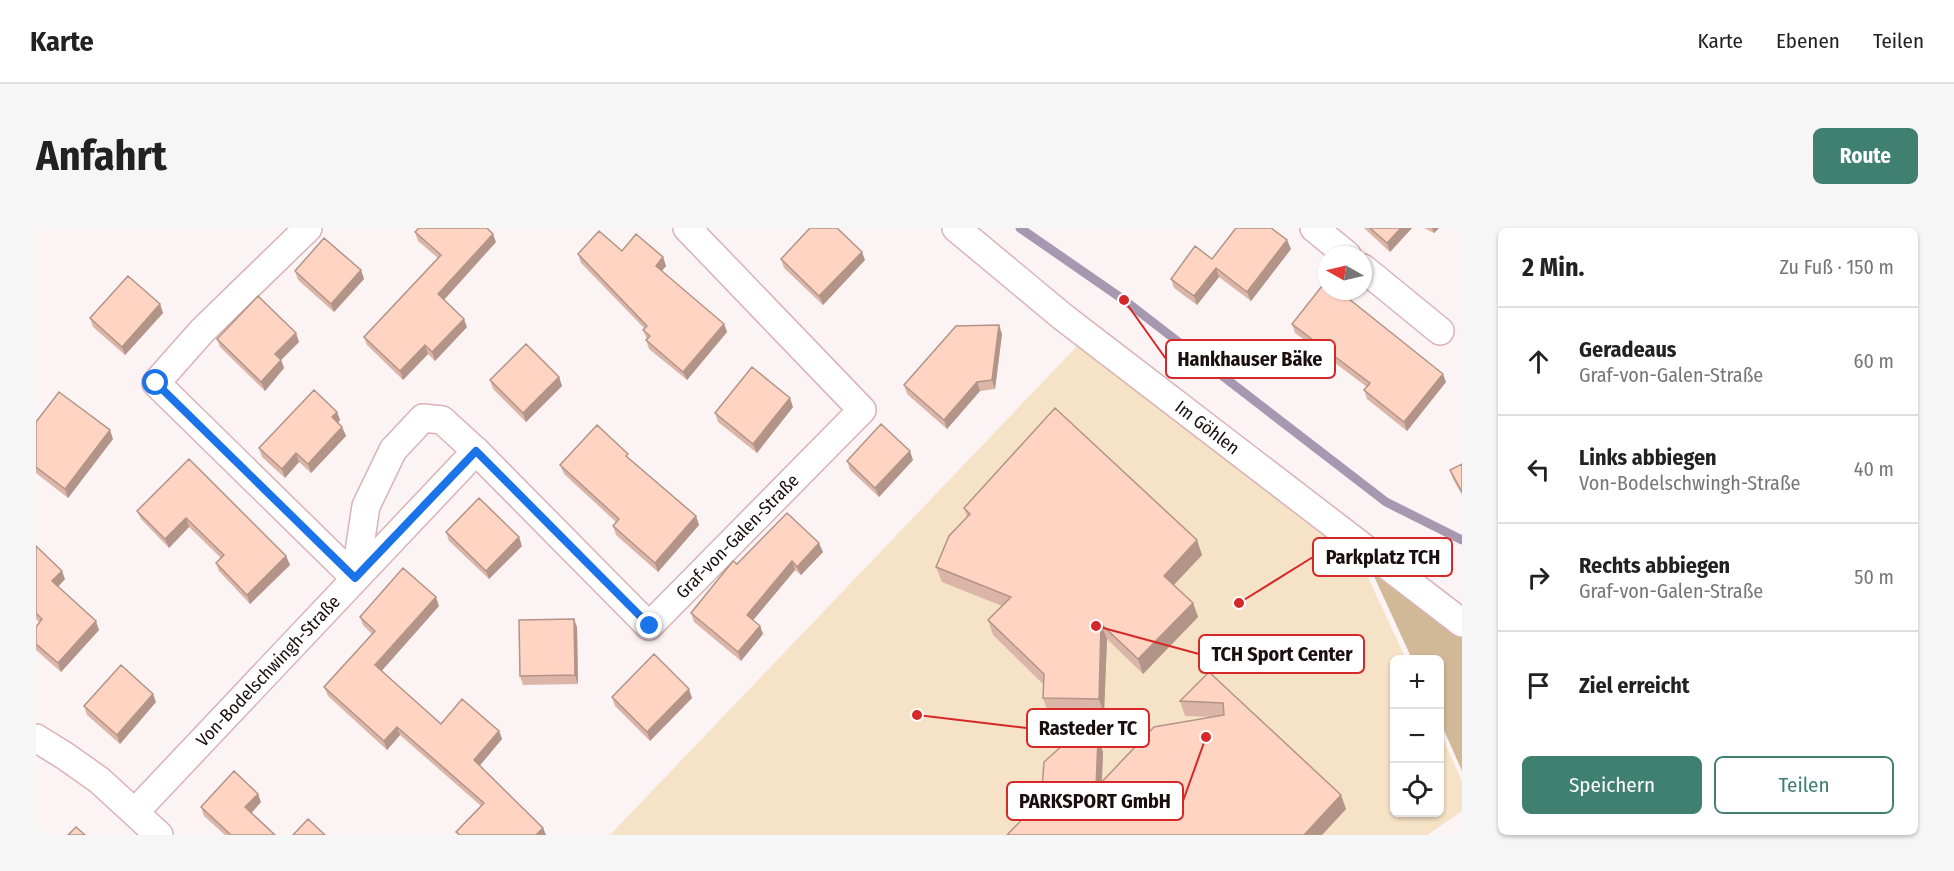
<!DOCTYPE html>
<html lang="de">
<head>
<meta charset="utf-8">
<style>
	:root { --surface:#fff; --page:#f6f6f6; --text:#222; --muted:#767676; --line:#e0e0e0; --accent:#3f8070 }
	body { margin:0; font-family:"Fira Sans Condensed",sans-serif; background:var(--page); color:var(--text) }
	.controls { position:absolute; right:18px; bottom:18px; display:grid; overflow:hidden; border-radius:9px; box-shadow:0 2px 4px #0004 }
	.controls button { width:54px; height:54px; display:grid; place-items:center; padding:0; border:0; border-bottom:2px solid var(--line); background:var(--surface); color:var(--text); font:30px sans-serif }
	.compass { position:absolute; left:1282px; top:18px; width:54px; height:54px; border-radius:50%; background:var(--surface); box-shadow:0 2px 4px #0004; rotate:278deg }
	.stop { position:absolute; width:18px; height:18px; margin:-14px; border:4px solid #1a73e8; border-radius:50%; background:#fff }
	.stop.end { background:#1a73e8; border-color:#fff; box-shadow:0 2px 6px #0008 }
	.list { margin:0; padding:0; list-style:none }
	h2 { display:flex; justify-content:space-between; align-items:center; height:78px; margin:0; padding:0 24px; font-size:26px }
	h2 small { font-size:20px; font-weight:400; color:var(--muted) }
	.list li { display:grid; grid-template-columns:39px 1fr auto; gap:18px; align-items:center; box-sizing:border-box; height:108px; padding:0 24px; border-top:2px solid var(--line) }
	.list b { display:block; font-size:22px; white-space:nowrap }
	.list p { margin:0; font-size:20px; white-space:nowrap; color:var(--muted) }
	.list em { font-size:20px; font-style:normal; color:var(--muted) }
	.actions { display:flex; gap:12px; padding:18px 24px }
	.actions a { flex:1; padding:14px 0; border:2px solid var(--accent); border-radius:9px; text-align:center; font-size:21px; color:var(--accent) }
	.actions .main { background:var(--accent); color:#fff }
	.icon { flex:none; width:33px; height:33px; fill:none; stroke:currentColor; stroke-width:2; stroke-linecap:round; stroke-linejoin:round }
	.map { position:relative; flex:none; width:1426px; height:607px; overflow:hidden; border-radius:9px }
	header { display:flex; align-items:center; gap:36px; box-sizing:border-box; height:84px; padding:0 30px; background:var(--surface); border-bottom:2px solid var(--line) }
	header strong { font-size:28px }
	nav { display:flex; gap:33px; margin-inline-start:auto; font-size:21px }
	.intro { display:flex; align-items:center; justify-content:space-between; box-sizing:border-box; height:144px; padding:0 36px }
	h1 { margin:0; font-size:42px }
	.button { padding:15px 27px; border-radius:9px; background:var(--accent); color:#fff; font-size:21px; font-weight:700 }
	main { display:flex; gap:36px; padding:0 36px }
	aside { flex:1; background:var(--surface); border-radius:9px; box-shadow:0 2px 4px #0004 }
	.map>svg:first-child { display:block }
	.green { fill:#f6e2c6 }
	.forest { fill:#d1b997 }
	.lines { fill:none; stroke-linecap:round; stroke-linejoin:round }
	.stream { stroke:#a798b2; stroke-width:9 }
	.minor-casing { stroke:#dab2b7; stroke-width:30 }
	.minor { stroke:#fff; stroke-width:27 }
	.wall { fill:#dbb6a8 }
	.shaded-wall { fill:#b29488 }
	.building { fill:#ffd4c3; stroke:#b29488; stroke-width:1.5 }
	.route { stroke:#1a73e8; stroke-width:8 }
	.labels { text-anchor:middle; stroke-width:6; stroke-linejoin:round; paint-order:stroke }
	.street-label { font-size:18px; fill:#1b0e10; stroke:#fff }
	.leader { fill:none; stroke:#d62828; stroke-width:2 }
	.callout-dot { fill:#d62828; stroke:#fff; stroke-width:2 }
	.callout { fill:#fff; stroke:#d62828; stroke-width:2 }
	.callout-label { font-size:20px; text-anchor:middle; font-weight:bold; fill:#1b0e10 }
</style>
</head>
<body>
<header>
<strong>Karte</strong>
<nav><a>Karte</a><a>Ebenen</a><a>Teilen</a></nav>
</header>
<div class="intro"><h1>Anfahrt</h1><a class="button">Route</a></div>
<main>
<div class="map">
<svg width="1426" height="607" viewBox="0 0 1426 607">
	<rect width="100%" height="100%" fill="#fcf3f4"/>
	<path class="green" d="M1045,114L1322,328L1370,431H1358V584H1404V504L1426,553V583L1391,607H574Z"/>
	<path class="forest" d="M1331,333L1426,404V543L1404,493V431H1376Z"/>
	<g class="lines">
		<path class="stream" d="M984,0L1088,72L1350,274L1426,312"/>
		<g class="minor-casing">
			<g id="minor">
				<path d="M272,0L166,103L120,155L319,350"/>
				<path id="s1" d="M920,0L1027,89L1426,395"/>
				<path d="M1278,0L1311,27"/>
				<path d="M1327,40L1404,103"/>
				<path id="s2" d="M319,350L330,278L357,222L387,190L406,192L440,223L613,398L826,182L651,0"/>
				<path d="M0,510L29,528L63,552L123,607"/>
				<path id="s3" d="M99,584L440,223"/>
			</g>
		</g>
		<use href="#minor" class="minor"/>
	</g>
	<path class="wall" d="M1328,0H1376L1354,24Z
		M1388,0H1403L1398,5Z
		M379,4L460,14L408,72L431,99L399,133L392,126L367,152L331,117L328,109L402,30L382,13Z
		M1251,12L1255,21L1215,73L1183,49L1161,77L1138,60L1135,51L1176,31Z
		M586,23L627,29L630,38L626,43L688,96L691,104L651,152L613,121L610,112L611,111L607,102L608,100L545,35L542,26Z
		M745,31L829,32L787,77L748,40Z
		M325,42L328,51L298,84L262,52L259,43Z
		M124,76L127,85L89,127L57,99L54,90Z
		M1256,96L1410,154L1371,203L1331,171L1328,162L1331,159L1259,105Z
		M260,105L263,114L245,132L248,140L229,163L184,119L181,111Z
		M966,106L959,161L944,163L911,201L871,166L868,157Z
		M523,149L526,158L490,194L457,161L454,152Z
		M757,179L721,225L682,194L679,185Z
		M301,184L304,192L302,195L306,199L310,208L275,245L263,234L249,250L226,229L223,220Z
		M0,194L77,211L32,270L0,245Z
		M153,231L250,328L254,337L214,376L183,343L180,335L185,330L153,299L133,320L105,291L101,283Z
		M594,231L660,288L663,297L622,344L580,307L577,298L580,294L528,246L524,237Z
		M877,232L843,269L814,242L811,233Z
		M1426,236V267L1417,251L1414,242Z
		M928,280L1161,312L1166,327L1138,357L1157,375L1162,389L1107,446L1071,411L1068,486L1012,484L1007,470V456L957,407L952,392L966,378L906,354L900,339L931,289Z
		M410,304L486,318L453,351L413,313Z
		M0,318L29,351L22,359L63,402L25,444L0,422V399L4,395L0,391Z
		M787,324L765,347L759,342L717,392L724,398L727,406L705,433L658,394L655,385L701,336Z
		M403,378L345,443L405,496L463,503L466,511L443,538L507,600L510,607H422L420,604L445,578L364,507L351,522L292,468L288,459L336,406L327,397L324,389Z
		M541,399L542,456L487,457L484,448Z
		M1173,444L1310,581L1286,607H971L1005,572L1062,510L1067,524L1066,553L1177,489L1149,488L1144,473Z
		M576,469L656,470L614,513L579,478Z
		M120,474L84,516L51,487L48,478Z
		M225,574L215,584L239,607H189L168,588L165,579Z"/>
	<path class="shaded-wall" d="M1365,0H1376L1354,24L1351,15Z
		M1396,0H1403L1398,5Z
		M457,6L460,14L405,75L402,66Z
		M1251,12L1255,21L1215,73L1211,64Z
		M826,24L829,32L787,77L783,68Z
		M627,29L630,38L623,46L620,38Z
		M1180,40L1183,49L1161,77L1158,68Z
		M325,42L328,51L298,84L295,76Z
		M124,76L127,85L89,127L86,119Z
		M428,91L431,99L399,133L396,124Z
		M688,96L691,104L651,152L647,144Z
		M963,97L966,106L959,161L956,152Z
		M260,105L263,114L245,132L248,140L229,163L225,154L239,126Z
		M389,117L392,126L367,152L364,143Z
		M1407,146L1410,154L1371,203L1368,194Z
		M523,149L526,158L490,194L487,185Z
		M941,154L944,163L911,201L908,192Z
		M754,170L757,179L721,225L717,216Z
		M301,184L304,192L299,198L296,189Z
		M306,199L310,208L275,245L272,236Z
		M74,202L77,211L32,270L29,261Z
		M874,223L877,232L843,269L839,260Z
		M260,225L263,234L249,250L246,241Z
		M660,288L663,297L622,344L619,335Z
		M150,290L153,299L133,320L129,311Z
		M483,309L486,318L453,351L450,343Z
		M1161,312L1166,327L1133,362L1128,348Z
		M783,315L787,324L765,347L761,339Z
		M250,328L254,337L214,376L211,367Z
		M756,333L759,342L714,396L711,387Z
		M26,343L29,351L19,362L16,353Z
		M400,369L403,378L343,446L339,437Z
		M1157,375L1162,389L1107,446L1102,431Z
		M538,391L541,399L542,456L539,447Z
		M60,393L63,402L25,444L22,435Z
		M1065,396L1071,411L1068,486L1063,471Z
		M724,398L727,406L705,433L702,424Z
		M653,461L656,470L614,513L611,504Z
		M117,466L120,474L84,516L81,507Z
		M361,499L364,507L351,522L348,513Z
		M463,503L466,511L441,541L438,532Z
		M1062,510L1067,524L1065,574L1060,560Z
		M222,566L225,574L213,588L209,579Z
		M1305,567L1310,581L1286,607H1268Z
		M507,600L510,607H500Z"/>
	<path class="building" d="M383,0H451L457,6L402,66L428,91L396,124L389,117L364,143L328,109L405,27L379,4Z
		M774,0H801L826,24L783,68L745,31Z
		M1200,0H1235L1251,12L1211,64L1180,40L1158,68L1135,51L1159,18L1176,31Z
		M1334,0H1365L1351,15Z
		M563,3L586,23L600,6L627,29L620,38L688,96L647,144L610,112L614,108L607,102L611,98L542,26Z
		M288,10L325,42L295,76L259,43Z
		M92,48L124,76L86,119L54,90Z
		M1290,53H1291V63H1303L1407,146L1368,194L1328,162L1334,155L1256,96Z
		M222,68L260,105L239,126L245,132L225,154L181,111Z
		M963,97L956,152L941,154L908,192L868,157L920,98Z
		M490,116L523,149L487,185L454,152Z
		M716,139L754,170L717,216L679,185Z
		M278,162L301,184L296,189L306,199L272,236L260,225L246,241L223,220Z
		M23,164L74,202L29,261L0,239V194Z
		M1019,180L1161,312L1128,348L1157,375L1102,431L1065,396L1063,471L1007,470L1008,446L952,392L975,369L900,339L913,308L934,286L928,280Z
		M845,196L874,223L839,260L811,233Z
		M561,197L592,226L590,228L660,288L619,335L577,298L583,291L524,237Z
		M153,231L250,328L211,367L180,335L188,327L150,290L129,311L101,283Z
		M1426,236V264L1414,242Z
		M443,270L483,309L450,343L410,304Z
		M751,285L783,315L761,339L756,333L711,387L724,398L702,424L655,385L697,333L701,336Z
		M0,318L26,343L16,353L60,393L22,435L0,416V399L6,391L0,385Z
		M367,340L400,369L339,437L405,496L426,471L463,503L438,532L507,600L500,607H424L420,604L448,575L361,499L348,513L288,459L339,403L324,389Z
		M538,391L539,447L484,448L483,392Z
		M618,426L653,461L611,504L576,469Z
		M85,437L117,466L81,507L48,478Z
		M1173,444L1305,567L1268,607H971L1005,572L1008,534L1028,516L1062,510L1060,560L1118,499L1188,487L1187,475L1144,473Z
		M198,543L222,566L209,579L239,607H195L165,579Z
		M272,591L289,607H257Z
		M40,599L49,607H32Z"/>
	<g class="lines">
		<path class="route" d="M120,155L319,350L440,223L614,398"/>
	</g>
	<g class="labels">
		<g class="street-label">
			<text dy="6" stroke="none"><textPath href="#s1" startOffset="321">Im Göhlen</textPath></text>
			<text dy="6" stroke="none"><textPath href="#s2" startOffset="616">Graf-von-Galen-Straße</textPath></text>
			<text dy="6" stroke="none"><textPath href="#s3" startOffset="194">Von-Bodelschwingh-Straße</textPath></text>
		</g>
	</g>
	<path class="leader" d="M1088 72L1130 131M1203 375L1277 329M1060 398L1163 426M881 487L991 500M1170 509L1147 573"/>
	<g class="callout-dot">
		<circle cx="1088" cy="72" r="6"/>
		<circle cx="1203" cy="375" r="6"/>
		<circle cx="1060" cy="398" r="6"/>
		<circle cx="881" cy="487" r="6"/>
		<circle cx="1170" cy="509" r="6"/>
	</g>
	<g class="callout">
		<rect x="1130" y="112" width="169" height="38" rx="6"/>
		<rect x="1277" y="310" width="139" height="38" rx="6"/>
		<rect x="1163" y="407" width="165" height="38" rx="6"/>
		<rect x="991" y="481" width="122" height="38" rx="6"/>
		<rect x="971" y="554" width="176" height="38" rx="6"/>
	</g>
	<g class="callout-label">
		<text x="1214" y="138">Hankhauser Bäke</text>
		<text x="1347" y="336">Parkplatz TCH</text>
		<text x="1246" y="433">TCH Sport Center</text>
		<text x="1052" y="507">Rasteder TC</text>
		<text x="1059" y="580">PARKSPORT GmbH</text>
	</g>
</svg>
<div class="controls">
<button>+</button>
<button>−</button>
<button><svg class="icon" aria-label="locate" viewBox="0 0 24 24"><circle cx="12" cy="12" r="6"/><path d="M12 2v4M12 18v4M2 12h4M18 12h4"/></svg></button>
</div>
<svg class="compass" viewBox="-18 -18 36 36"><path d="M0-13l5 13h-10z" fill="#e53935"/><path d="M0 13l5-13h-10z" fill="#767676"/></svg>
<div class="stop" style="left:120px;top:155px"></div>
<div class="stop end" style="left:614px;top:398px"></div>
</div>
<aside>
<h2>2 Min.<small>Zu Fuß · 150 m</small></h2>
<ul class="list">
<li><svg class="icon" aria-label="ahead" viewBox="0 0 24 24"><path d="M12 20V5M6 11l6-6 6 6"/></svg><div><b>Geradeaus</b><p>Graf-von-Galen-Straße</p></div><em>60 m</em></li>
<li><svg class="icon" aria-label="left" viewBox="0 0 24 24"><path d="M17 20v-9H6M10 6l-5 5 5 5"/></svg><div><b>Links abbiegen</b><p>Von-Bodelschwingh-Straße</p></div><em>40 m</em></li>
<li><svg class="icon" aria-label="right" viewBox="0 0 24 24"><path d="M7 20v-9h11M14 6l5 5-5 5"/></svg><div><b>Rechts abbiegen</b><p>Graf-von-Galen-Straße</p></div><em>50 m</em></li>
<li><svg class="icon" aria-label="arrive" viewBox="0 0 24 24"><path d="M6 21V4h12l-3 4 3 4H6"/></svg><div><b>Ziel erreicht</b></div></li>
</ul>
<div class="actions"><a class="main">Speichern</a><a>Teilen</a></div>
</aside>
</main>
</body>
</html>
